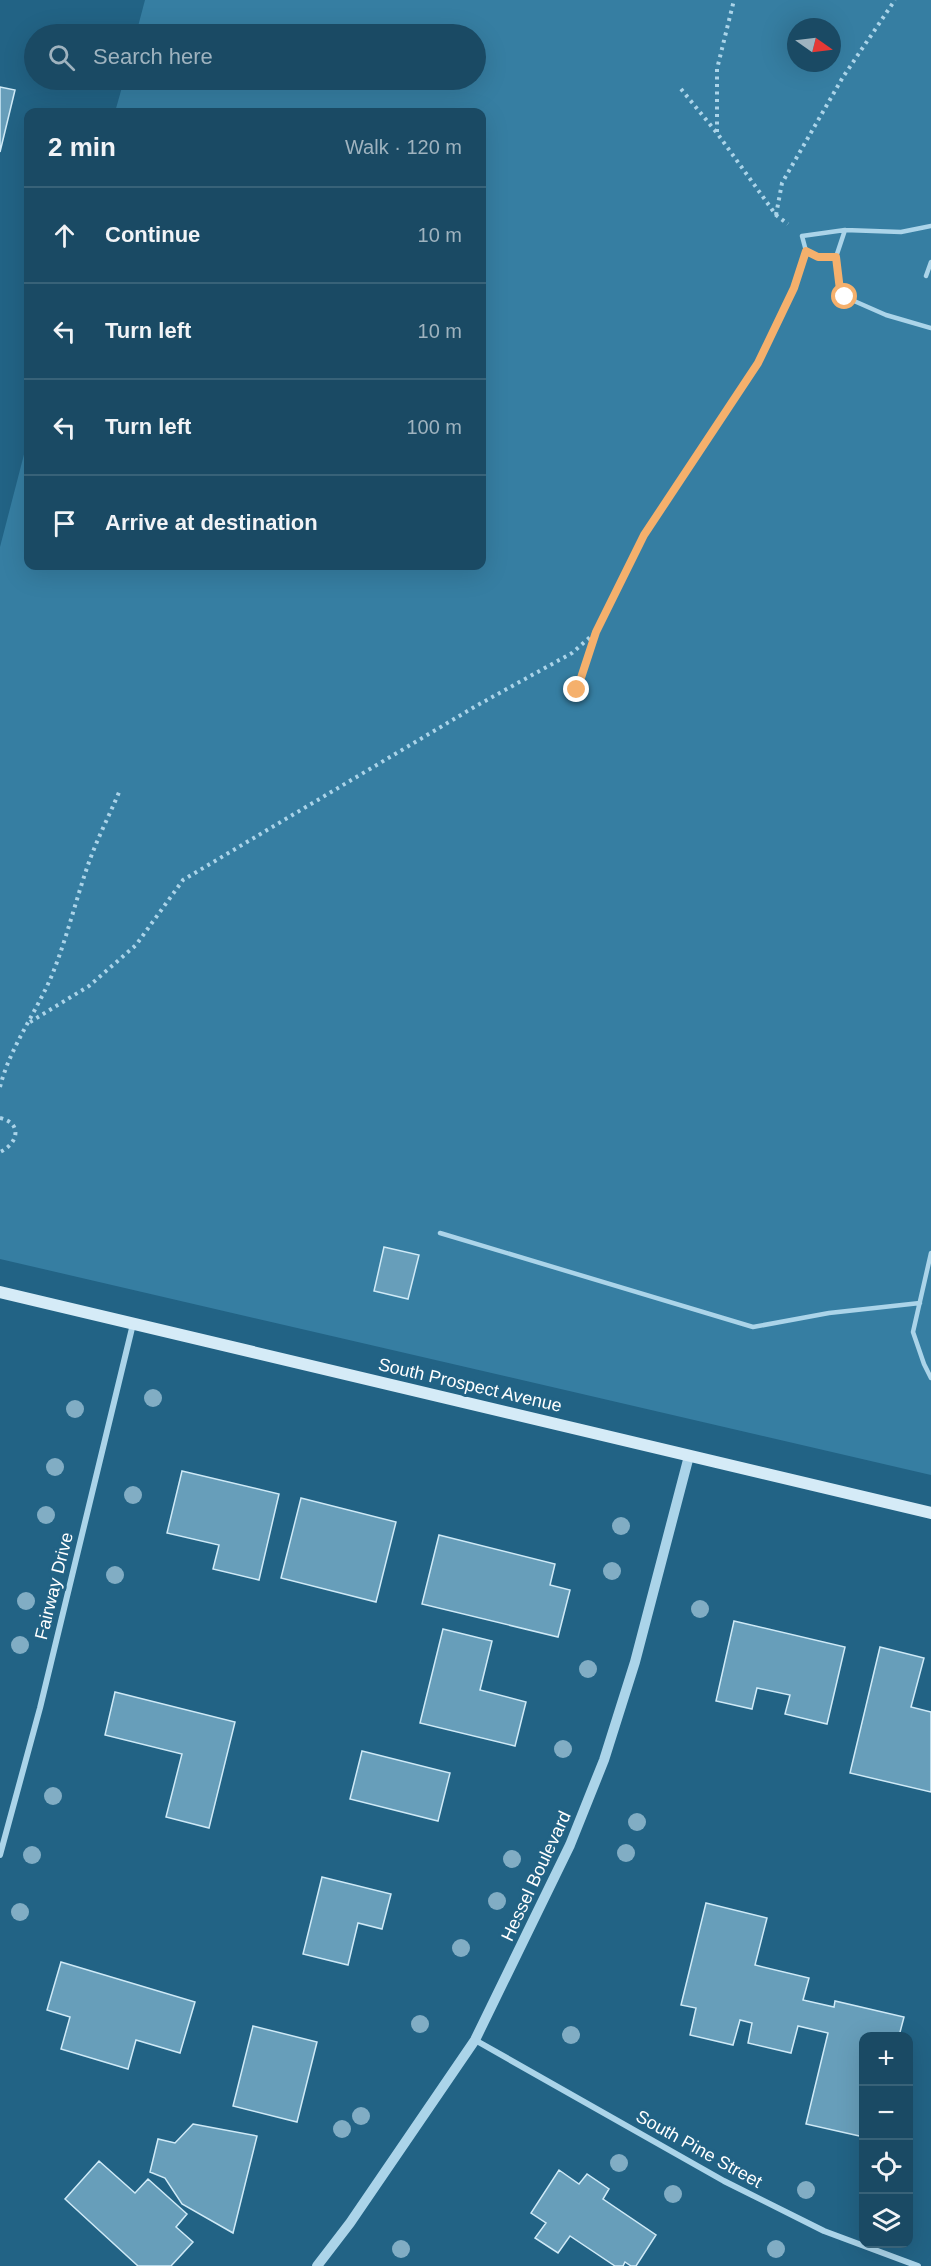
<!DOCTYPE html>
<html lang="en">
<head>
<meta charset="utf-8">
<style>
	:root { --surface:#1a4a64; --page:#27546d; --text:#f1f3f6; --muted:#9fb3bf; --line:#386278 }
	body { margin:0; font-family:Arial,sans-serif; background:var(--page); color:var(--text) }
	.controls { position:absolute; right:18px; bottom:18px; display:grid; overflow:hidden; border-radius:12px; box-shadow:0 6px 24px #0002 }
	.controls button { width:54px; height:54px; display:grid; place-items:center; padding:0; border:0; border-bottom:2px solid var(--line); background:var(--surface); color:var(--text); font:30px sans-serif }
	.compass { position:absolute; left:787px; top:18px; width:54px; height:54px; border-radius:50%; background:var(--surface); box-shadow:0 6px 24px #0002; rotate:104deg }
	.stop { position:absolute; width:18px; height:18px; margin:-14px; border:4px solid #f5b06c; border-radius:50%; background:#fff }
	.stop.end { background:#f5b06c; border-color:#fff; box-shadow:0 2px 6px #0008 }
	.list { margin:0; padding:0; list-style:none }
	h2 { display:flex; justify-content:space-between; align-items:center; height:78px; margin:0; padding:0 24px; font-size:26px }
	h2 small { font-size:20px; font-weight:400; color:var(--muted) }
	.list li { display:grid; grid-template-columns:39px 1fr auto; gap:18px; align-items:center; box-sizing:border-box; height:96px; padding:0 24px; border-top:2px solid var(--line) }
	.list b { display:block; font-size:22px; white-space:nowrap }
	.list em { font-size:20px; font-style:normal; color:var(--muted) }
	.icon { flex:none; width:33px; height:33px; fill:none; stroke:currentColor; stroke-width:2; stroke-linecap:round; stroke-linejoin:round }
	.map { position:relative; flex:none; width:931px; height:2266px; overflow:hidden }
	.search { position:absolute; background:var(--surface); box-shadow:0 6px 24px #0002; left:24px; top:24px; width:462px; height:66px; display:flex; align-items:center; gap:15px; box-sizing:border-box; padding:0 21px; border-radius:33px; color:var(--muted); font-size:22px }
	.panel { position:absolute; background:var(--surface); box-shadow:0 6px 24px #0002; left:24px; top:108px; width:462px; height:462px; border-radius:12px }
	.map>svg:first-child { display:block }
	.green { fill:#367ea2; fill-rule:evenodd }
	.building { fill:#679eba; stroke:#cfeaf7; stroke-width:1.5 }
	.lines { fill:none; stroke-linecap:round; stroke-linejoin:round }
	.path { stroke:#abd4e9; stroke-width:4; stroke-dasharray:3 4.5; stroke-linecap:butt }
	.service { stroke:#abd4e9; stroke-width:4.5 }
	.minor { stroke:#abd4e9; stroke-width:6 }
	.tertiary { stroke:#abd4e9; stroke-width:10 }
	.secondary { stroke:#d5ebf7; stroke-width:12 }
	.tree { fill:#81adc4 }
	.route { stroke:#f5b06c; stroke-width:8 }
	.labels { text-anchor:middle; stroke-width:6; stroke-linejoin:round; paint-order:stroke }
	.street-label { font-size:18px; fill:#fff; stroke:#226385 }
</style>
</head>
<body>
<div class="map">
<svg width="931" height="2266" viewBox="0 0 931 2266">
	<rect width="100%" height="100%" fill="#226385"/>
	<path class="green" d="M145,0H931V1475L0,1259V547L28,439V566H482V112H115L124,80H476V34H136ZM796,27H832V63H796Z"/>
	<path class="building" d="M0,87L15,90L0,152Z
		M384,1247L419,1255L408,1299L374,1291Z
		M182,1471L279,1494L259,1580L213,1569L219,1545L167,1533Z
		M301,1498L396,1522L376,1602L281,1578Z
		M439,1535L555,1564L550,1585L570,1590L558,1637L422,1604Z
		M734,1621L845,1647L827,1724L785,1714L790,1695L757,1688L752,1709L716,1701Z
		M443,1629L492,1641L480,1690L526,1702L515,1746L420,1723Z
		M880,1647L924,1658L911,1707L931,1712V1792L850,1773Z
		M115,1692L235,1722L209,1828L166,1817L182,1754L105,1735Z
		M362,1751L450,1773L438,1821L350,1799Z
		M322,1877L391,1894L382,1929L358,1923L348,1965L303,1954Z
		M706,1903L767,1918L755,1965L809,1978L803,2000L834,2007L835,2001L904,2017L899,2036H864V2137L806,2124L828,2033L798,2026L791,2053L748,2043L752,2023L740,2020L733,2045L690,2035L696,2008L681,2005Z
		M61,1962L195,2002L180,2053L136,2040L128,2069L61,2049L70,2017L47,2010Z
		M253,2026L317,2042L297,2122L233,2106Z
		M193,2124L257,2136L233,2233L182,2204L165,2178L150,2172L158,2139L175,2143Z
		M99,2161L135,2193L148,2179L187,2214L176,2227L193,2242L171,2266H138L65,2199Z
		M559,2170L579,2184L587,2174L609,2189L603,2199L656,2235L636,2266H631L625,2262L623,2266H615L570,2236L558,2253L535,2238L546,2223L531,2213Z"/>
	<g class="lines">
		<path class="path" d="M681,89L717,133L776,215L788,224
			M717,132V69L734,0
			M776,215L782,183L843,77L895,0
			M577,690L596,632L644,535L758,363L794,288L800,269
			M30,1022L89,986L136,945L183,880L476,706L572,653L596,632
			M0,1087C10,1047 36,1013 52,975C67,938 76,899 89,862C98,837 110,814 120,790
			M0,1118C23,1123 18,1144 0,1152"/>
		<path class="service" d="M845,230L836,257L840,290L845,297L886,315L931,328
			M836,257H818L806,251L802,236L845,230L901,232L931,226
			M926,276L931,262
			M440,1233L753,1327L829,1313L920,1303
			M931,1253L913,1332L924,1364L931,1378"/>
		<path class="minor" d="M0,1855L40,1708L133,1324
			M475,2040L724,2181L824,2231L918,2266"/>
		<path class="tertiary" d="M317,2266L350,2223L475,2040L570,1845L604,1760L635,1662L689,1456"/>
		<path class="secondary" d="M0,1292L931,1513"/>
	</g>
	<g class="tree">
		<circle cx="153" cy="1398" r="9"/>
		<circle cx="75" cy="1409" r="9"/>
		<circle cx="55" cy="1467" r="9"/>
		<circle cx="133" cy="1495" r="9"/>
		<circle cx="46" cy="1515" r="9"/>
		<circle cx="621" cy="1526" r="9"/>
		<circle cx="612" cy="1571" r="9"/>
		<circle cx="115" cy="1575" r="9"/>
		<circle cx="26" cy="1601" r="9"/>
		<circle cx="700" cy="1609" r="9"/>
		<circle cx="20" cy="1645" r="9"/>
		<circle cx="588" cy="1669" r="9"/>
		<circle cx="563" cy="1749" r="9"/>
		<circle cx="53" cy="1796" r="9"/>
		<circle cx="637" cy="1822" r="9"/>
		<circle cx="626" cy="1853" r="9"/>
		<circle cx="32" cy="1855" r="9"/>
		<circle cx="512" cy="1859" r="9"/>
		<circle cx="497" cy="1901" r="9"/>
		<circle cx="20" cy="1912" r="9"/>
		<circle cx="461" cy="1948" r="9"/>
		<circle cx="420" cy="2024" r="9"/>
		<circle cx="571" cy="2035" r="9"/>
		<circle cx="361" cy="2116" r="9"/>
		<circle cx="342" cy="2129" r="9"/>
		<circle cx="619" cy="2163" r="9"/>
		<circle cx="806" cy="2190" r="9"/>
		<circle cx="673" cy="2194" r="9"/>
		<circle cx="401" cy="2249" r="9"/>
		<circle cx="776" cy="2249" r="9"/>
	</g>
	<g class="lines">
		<path class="route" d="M577,690L596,632L644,535L758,363L794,288L806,251L818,257H836L840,290L845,297"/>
	</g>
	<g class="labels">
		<g class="street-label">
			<text transform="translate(470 1385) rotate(13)" y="6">South Prospect Avenue</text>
			<text transform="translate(54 1586) rotate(-76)" y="6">Fairway Drive</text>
			<text transform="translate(536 1876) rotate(-65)" y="6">Hessel Boulevard</text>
			<text transform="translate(699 2149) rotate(29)" y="6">South Pine Street</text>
		</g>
	</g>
</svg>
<div class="controls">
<button>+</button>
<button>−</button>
<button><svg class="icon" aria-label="locate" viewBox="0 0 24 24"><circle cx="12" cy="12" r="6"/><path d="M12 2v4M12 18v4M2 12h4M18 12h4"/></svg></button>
<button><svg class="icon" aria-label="layers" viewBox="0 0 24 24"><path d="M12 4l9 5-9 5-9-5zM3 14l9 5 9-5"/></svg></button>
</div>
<svg class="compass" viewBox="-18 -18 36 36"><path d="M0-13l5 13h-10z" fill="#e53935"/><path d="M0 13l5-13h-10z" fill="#9fb3bf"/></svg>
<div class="stop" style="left:845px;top:297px"></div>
<div class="stop end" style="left:577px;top:690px"></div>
<div class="search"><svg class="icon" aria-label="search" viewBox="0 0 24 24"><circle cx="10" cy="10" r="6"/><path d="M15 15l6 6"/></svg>Search here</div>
<section class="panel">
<h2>2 min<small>Walk · 120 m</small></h2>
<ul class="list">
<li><svg class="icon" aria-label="ahead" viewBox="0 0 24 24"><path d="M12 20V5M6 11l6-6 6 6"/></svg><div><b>Continue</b></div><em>10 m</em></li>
<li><svg class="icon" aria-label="left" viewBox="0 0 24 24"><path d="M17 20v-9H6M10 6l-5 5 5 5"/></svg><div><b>Turn left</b></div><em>10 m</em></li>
<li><svg class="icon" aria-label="left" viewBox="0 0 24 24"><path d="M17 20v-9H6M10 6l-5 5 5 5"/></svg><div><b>Turn left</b></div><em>100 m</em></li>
<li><svg class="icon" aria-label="arrive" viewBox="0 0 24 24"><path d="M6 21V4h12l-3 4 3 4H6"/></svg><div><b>Arrive at destination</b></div></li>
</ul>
</section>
</div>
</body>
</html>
